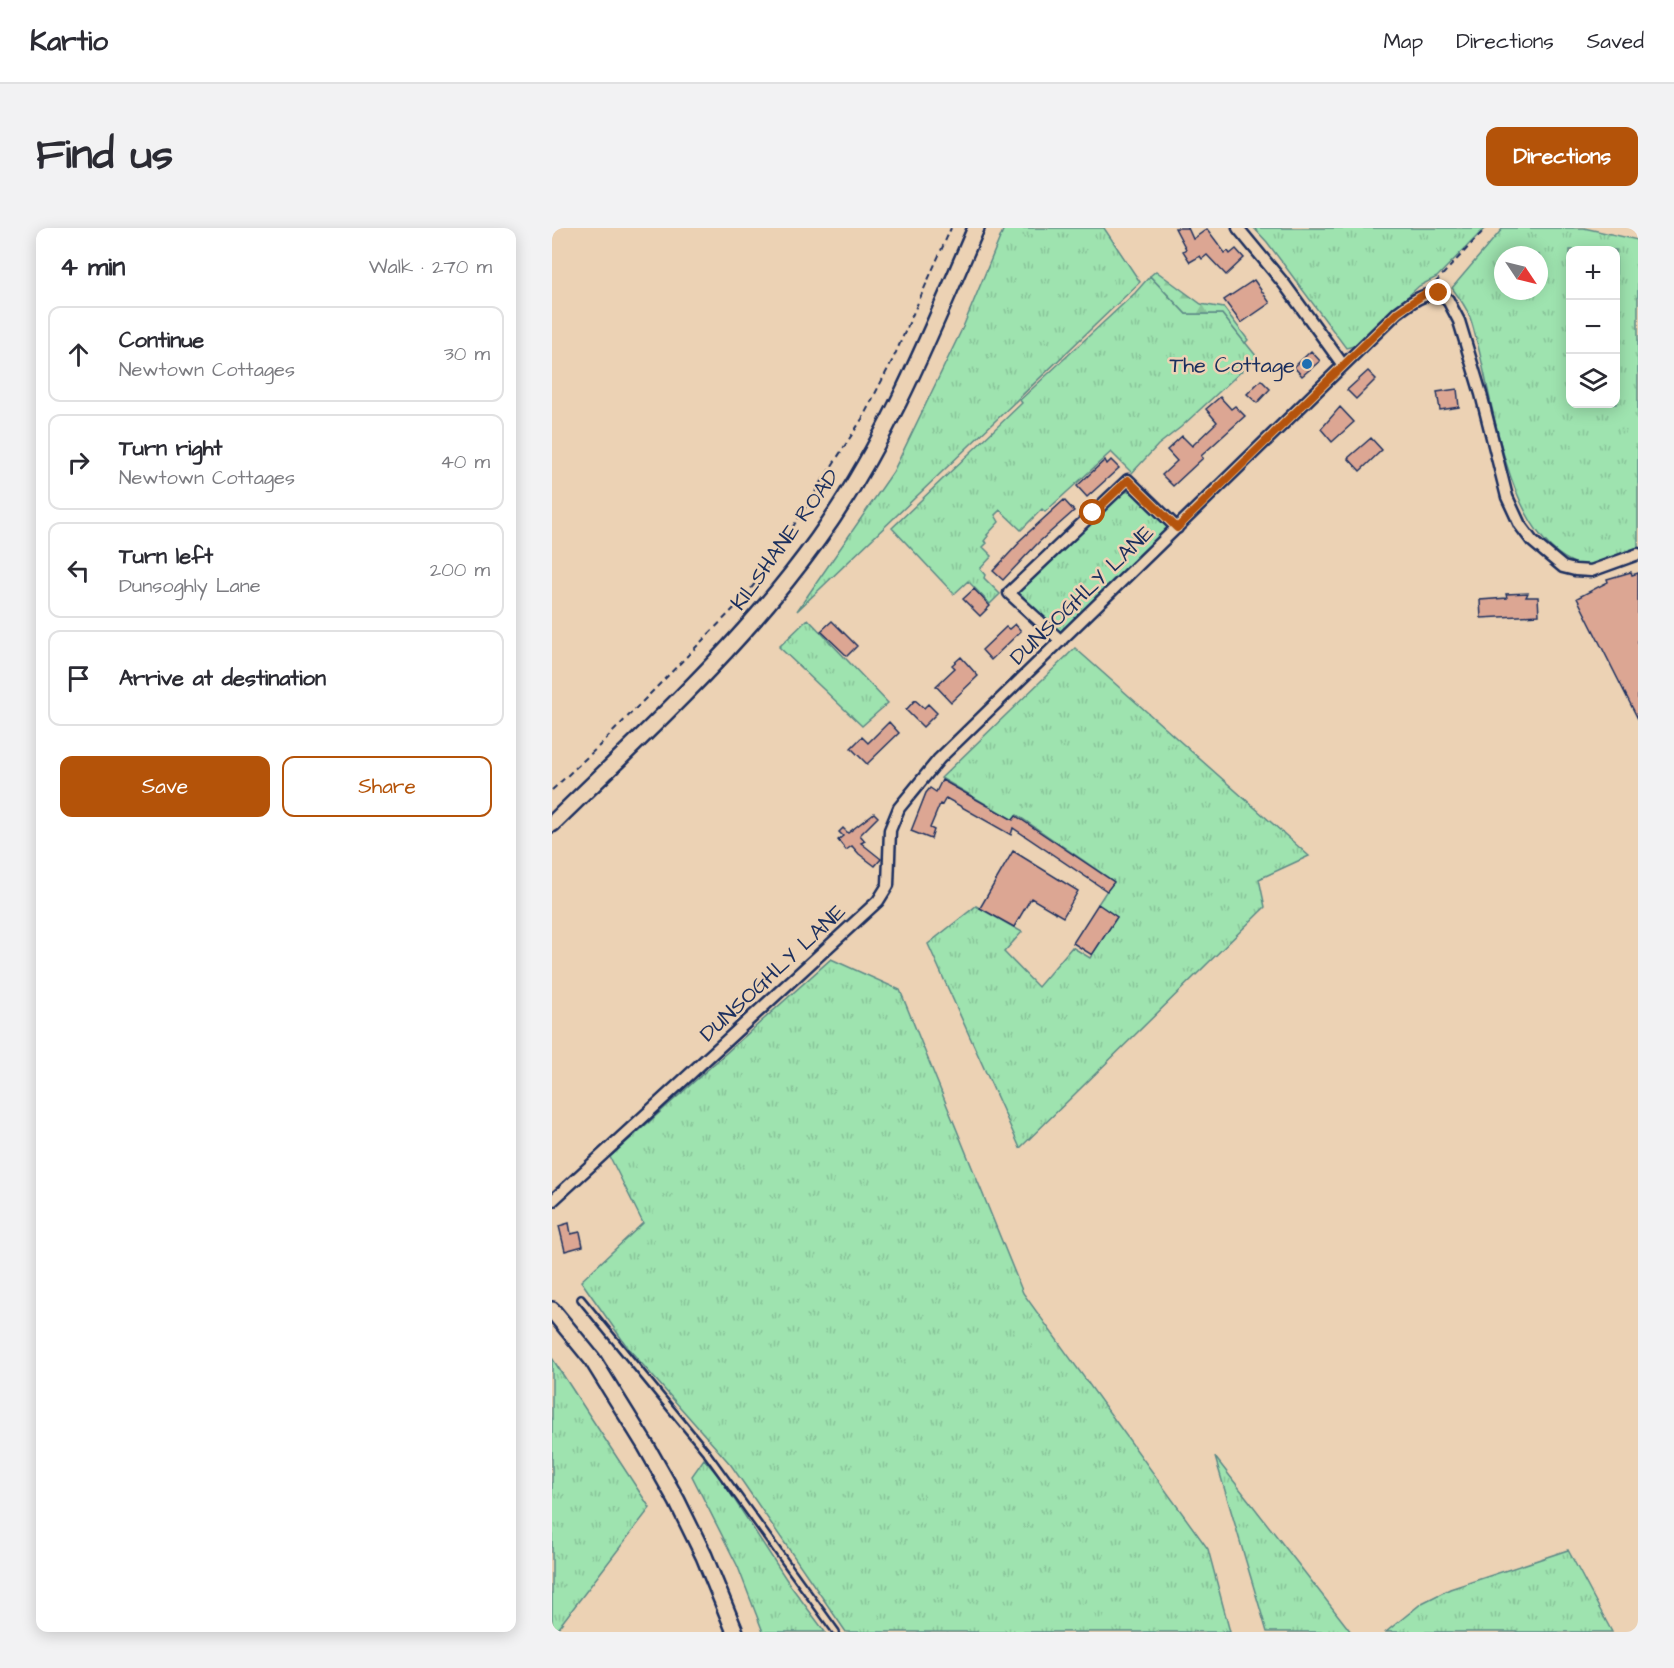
<!DOCTYPE html>
<html lang="en">
<head>
<meta charset="utf-8">
<style>
	:root { --surface:#fff; --page:#f2f2f3; --text:#2b2b33; --muted:#7c7c81; --line:#e1e1e2; --accent:#b45309 }
	body { margin:0; font-family:"Architects Daughter",sans-serif; background:var(--page); color:var(--text) }
	.controls { position:absolute; right:18px; top:18px; display:grid; overflow:hidden; border-radius:12px; box-shadow:0 3px 15px #0003 }
	.controls button { width:54px; height:54px; display:grid; place-items:center; padding:0; border:0; border-bottom:2px solid var(--line); background:var(--surface); color:var(--text); font:30px sans-serif }
	.compass { position:absolute; left:942px; top:18px; width:54px; height:54px; border-radius:50%; background:var(--surface); box-shadow:0 3px 15px #0003; rotate:125deg }
	.stop { position:absolute; width:18px; height:18px; margin:-14px; border:4px solid #b45309; border-radius:50%; background:#fff }
	.stop.end { background:#b45309; border-color:#fff; box-shadow:0 2px 6px #0008 }
	.list { margin:0; padding:0; list-style:none }
	h2 { display:flex; justify-content:space-between; align-items:center; height:78px; margin:0; padding:0 24px; font-size:26px }
	h2 small { font-size:20px; font-weight:400; color:var(--muted) }
	.list li { display:grid; grid-template-columns:39px 1fr auto; gap:18px; align-items:center; box-sizing:border-box; height:96px; margin:0 12px 12px; padding:0 12px; border:2px solid var(--line); border-radius:12px }
	.list b { display:block; font-size:22px; white-space:nowrap }
	.list p { margin:0; font-size:20px; white-space:nowrap; color:var(--muted) }
	.list em { font-size:20px; font-style:normal; color:var(--muted) }
	.actions { display:flex; gap:12px; padding:18px 24px }
	.actions a { flex:1; padding:14px 0; border:2px solid var(--accent); border-radius:12px; text-align:center; font-size:21px; color:var(--accent) }
	.actions .main { background:var(--accent); color:#fff }
	.icon { flex:none; width:33px; height:33px; fill:none; stroke:currentColor; stroke-width:2; stroke-linecap:round; stroke-linejoin:round }
	.map { position:relative; flex:none; width:1086px; height:1404px; overflow:hidden; border-radius:12px }
	header { display:flex; align-items:center; gap:36px; box-sizing:border-box; height:84px; padding:0 30px; background:var(--surface); border-bottom:2px solid var(--line) }
	header strong { font-size:28px }
	nav { display:flex; gap:33px; margin-inline-start:auto; font-size:21px }
	.intro { display:flex; align-items:center; justify-content:space-between; box-sizing:border-box; height:144px; padding:0 36px }
	h1 { margin:0; font-size:42px }
	.button { padding:15px 27px; border-radius:12px; background:var(--accent); color:#fff; font-size:21px; font-weight:700 }
	main { display:flex; gap:36px; padding:0 36px }
	aside { flex:1; background:var(--surface); border-radius:12px; box-shadow:0 3px 15px #0003 }
	.map>svg:first-child { display:block }
	.grass { fill:url(#grass-tufts); stroke:#5c8986; stroke-width:1.5; fill-rule:evenodd }
	.forest { fill:url(#forest-firs); stroke:#5c8986; stroke-width:1.5 }
	.building { fill:#dca693; stroke:#1b2f5e; stroke-width:1.5 }
	.lines { fill:none; stroke-linecap:round; stroke-linejoin:round }
	.lane-casing { stroke:#1b2f5e; stroke-width:10 }
	.street-casing { stroke:#1b2f5e; stroke-width:15 }
	.secondary-casing { stroke:#1b2f5e; stroke-width:20 }
	.path { stroke:#1b2f5e; stroke-width:2; stroke-dasharray:6 4.5; stroke-linecap:butt }
	.lane { stroke:#ecd2b4; stroke-width:5 }
	.street { stroke:#ecd2b4; stroke-width:10 }
	.secondary { stroke:#ecd2b4; stroke-width:15 }
	.route { stroke:#b45309; stroke-width:8 }
	.poi-dot { fill:#1f6fb2; stroke:#ecd2b4; stroke-width:2 }
	.labels { text-anchor:middle; stroke-width:5; stroke-linejoin:round; paint-order:stroke }
	.poi-label { font-size:22px; fill:#1b2f5e; stroke:#ecd2b4; text-anchor:end }
	.street-label { font-size:22px; fill:#1b2f5e; stroke:#ecd2b4 }
</style>
</head>
<body>
<header>
<strong>Kartio</strong>
<nav><a>Map</a><a>Directions</a><a>Saved</a></nav>
</header>
<div class="intro"><h1>Find us</h1><a class="button">Directions</a></div>
<main>
<aside>
<h2>4 min<small>Walk · 270 m</small></h2>
<ul class="list">
<li><svg class="icon" aria-label="ahead" viewBox="0 0 24 24"><path d="M12 20V5M6 11l6-6 6 6"/></svg><div><b>Continue</b><p>Newtown Cottages</p></div><em>30 m</em></li>
<li><svg class="icon" aria-label="right" viewBox="0 0 24 24"><path d="M7 20v-9h11M14 6l5 5-5 5"/></svg><div><b>Turn right</b><p>Newtown Cottages</p></div><em>40 m</em></li>
<li><svg class="icon" aria-label="left" viewBox="0 0 24 24"><path d="M17 20v-9H6M10 6l-5 5 5 5"/></svg><div><b>Turn left</b><p>Dunsoghly Lane</p></div><em>200 m</em></li>
<li><svg class="icon" aria-label="arrive" viewBox="0 0 24 24"><path d="M6 21V4h12l-3 4 3 4H6"/></svg><div><b>Arrive at destination</b></div></li>
</ul>
<div class="actions"><a class="main">Save</a><a>Share</a></div>
</aside>
<div class="map">
<svg width="1086" height="1404" viewBox="0 0 1086 1404">
	<defs>
		<pattern id="grass-tufts" width="24" height="20" patternUnits="userSpaceOnUse" patternTransform="scale(1.5)"><rect width="24" height="20" fill="#9ee3af"/><path d="M3 7l-1-3M5 7V3M7 7l1-3M15 17l-1-3M17 17v-4M19 17l1-3" fill="none" stroke="#88c399"/></pattern>
		<pattern id="forest-firs" width="22" height="20" patternUnits="userSpaceOnUse" patternTransform="scale(1.5)"><rect width="22" height="20" fill="#9ee3af"/><path d="M5 1l3.5 6h-7zM16 11l3.5 6h-7z" fill="#88c399"/></pattern>
	</defs>
	<rect width="100%" height="100%" fill="#ecd2b4"/>
	<filter id="ink" filterUnits="userSpaceOnUse"><feTurbulence type="fractalNoise" baseFrequency=".0167" numOctaves="2"/><feDisplacementMap in="SourceGraphic" scale="12" xChannelSelector="R" yChannelSelector="G"/><feConvolveMatrix kernelMatrix="1 2 1 2 8 2 1 2 1" color-interpolation-filters="sRGB"/></filter>
	<g filter="url(#ink)">
		<path class="grass" d="M452,0H552L588,54L245,383L341,244L411,99Z
			M702,0H933L885,49L867,58L802,118L794,120L715,14Z
			M951,0H1032L1086,12V325C1066,331 1040,343 1020,334C956,304 942,179 926,118C923,108 921,96 917,87C913,77 906,68 900,60ZM1018,22H1064V176H1018ZM951,27H987V63H951Z
			M598,48L634,86H670L705,129L629,199L606,217L580,245L559,224L493,284L490,281L469,302L448,282L443,287L447,294L435,307L436,308L432,313L435,315L431,319L440,328L428,341L433,347L432,350L448,366L438,376L416,353L402,366L340,300L470,175L468,172L583,65Z
			M578,263L585,265L620,299L508,407L464,365L565,266Z
			M256,391L336,475L310,498L227,419Z
			M523,420L757,628L707,651L713,679L468,920L376,716L424,678L470,704L452,724L486,759L520,719L538,730L565,689L546,676L561,653L465,587L461,592L389,550Z
			M279,731L348,762L471,1065L656,1321L678,1404H294L179,1237L76,1120L29,1053L91,995L58,929Z
			M0,1130L98,1280L3,1404H0Z
			M663,1229L799,1404H715Z
			M152,1231L169,1251L238,1357L273,1404H211L186,1339L140,1248Z
			M1016,1322L1060,1404H834L870,1375L898,1361Z"/>
		<path class="forest" d="M604,43L649,76L672,80L696,112L693,115L670,86H634L598,48Z"/>
		<path class="building" d="M623,0H636L641,11L655,1L673,25L676,23L678,26L684,21L692,30L674,47L655,27L650,31L648,28L638,34L631,23L634,21Z
			M702,52L718,75L689,95L672,72Z
			M759,123L768,133L750,148L742,139Z
			M816,143L824,151L804,171L795,162Z
			M709,152L718,161L705,175L695,166Z
			M905,161L907,179L888,182L885,164Z
			M668,169L679,181L683,178L693,188L649,228L651,230L621,258L610,247L625,233L615,222L630,208L640,218L665,194L654,181Z
			M788,179L802,194L780,214L769,201Z
			M819,210L830,222L808,243L796,230Z
			M553,232L555,236L559,232L567,240L535,269L525,258Z
			M512,272L522,283L487,314L451,352L441,343L467,315L466,314Z
			M1079,344L1080,347L1086,345V491L1025,370L1056,354L1055,351Z
			M422,361L438,378L428,388L411,371Z
			M976,365L974,369H986L987,387L929,390L928,372L955,370L954,366Z
			M280,393L305,418L295,428L269,403Z
			M463,396L469,403L439,432L430,422L454,399L457,401Z
			M409,429L426,448L399,474L384,458L403,440L400,437Z
			M363,472L372,480L376,476L385,485L371,499L354,482Z
			M337,494L347,505L315,536L299,520L310,509L316,515Z
			M390,552L461,592L464,588L562,654L555,663L461,600L459,607L394,570L390,577L388,576L378,600L382,602L379,611L359,603L374,565L378,560L384,564Z
			M322,585L326,589L308,607L313,613L309,615L329,631L323,638L307,626L300,618L294,622L286,612L291,608L287,604L291,600L296,605Z
			M461,623L526,663L511,689L479,670L462,699L428,680Z
			M546,676L565,689L540,727L521,715Z
			M17,995L19,1006L28,1004L31,1018L13,1023L7,998Z"/>
		<g class="lines">
			<g class="lane-casing">
				<path id="lane" d="M29,1071L154,1224L284,1404"/>
			</g>
			<g class="street-casing">
				<path id="street" d="M686,0L733,57L791,137
					M509,413L457,365L576,252L625,300
					M0,973L326,673L336,657L338,602L347,580L387,531L846,84C862,72 868,67 887,65L896,72L907,93L929,166L955,269L968,297L980,313L1011,339L1023,342L1039,343L1086,326"/>
			</g>
			<g class="secondary-casing">
				<path id="secondary" d="M0,596C93,505 190,417 266,311C334,216 378,107 424,0
					M0,1082L40,1131L94,1218L125,1273L152,1328L183,1404"/>
			</g>
			<path class="path" d="M883,55L934,0
				M0,562L46,519L192,370L215,339L310,191L341,131L399,0"/>
			<use href="#lane" class="lane"/>
			<use href="#street" class="street"/>
			<use href="#secondary" class="secondary"/>
		</g>
	</g>
	<g class="lines" filter="url(#ink)">
		<path class="route" d="M541,285L576,252L625,300L846,84L874,65H887"/>
	</g>
	<circle class="poi-dot" cx="755" cy="136" r="6"/>
	<g class="labels">
		<g class="poi-label">
			<text x="743" y="144">The Cottage</text>
		</g>
		<g class="street-label">
			<text transform="translate(232 311) rotate(-54)" y="8">KILSHANE ROAD</text>
			<text transform="translate(529 366) rotate(-44)" y="8">DUNSOGHLY LANE</text>
			<text transform="translate(220 744) rotate(-43)" y="8">DUNSOGHLY LANE</text>
		</g>
	</g>
</svg>
<div class="controls">
<button>+</button>
<button>−</button>
<button><svg class="icon" aria-label="layers" viewBox="0 0 24 24"><path d="M12 4l9 5-9 5-9-5zM3 14l9 5 9-5"/></svg></button>
</div>
<svg class="compass" viewBox="-18 -18 36 36"><path d="M0-13l5 13h-10z" fill="#e53935"/><path d="M0 13l5-13h-10z" fill="#7c7c81"/></svg>
<div class="stop" style="left:541px;top:285px"></div>
<div class="stop end" style="left:887px;top:65px"></div>
</div>
</main>
</body>
</html>
